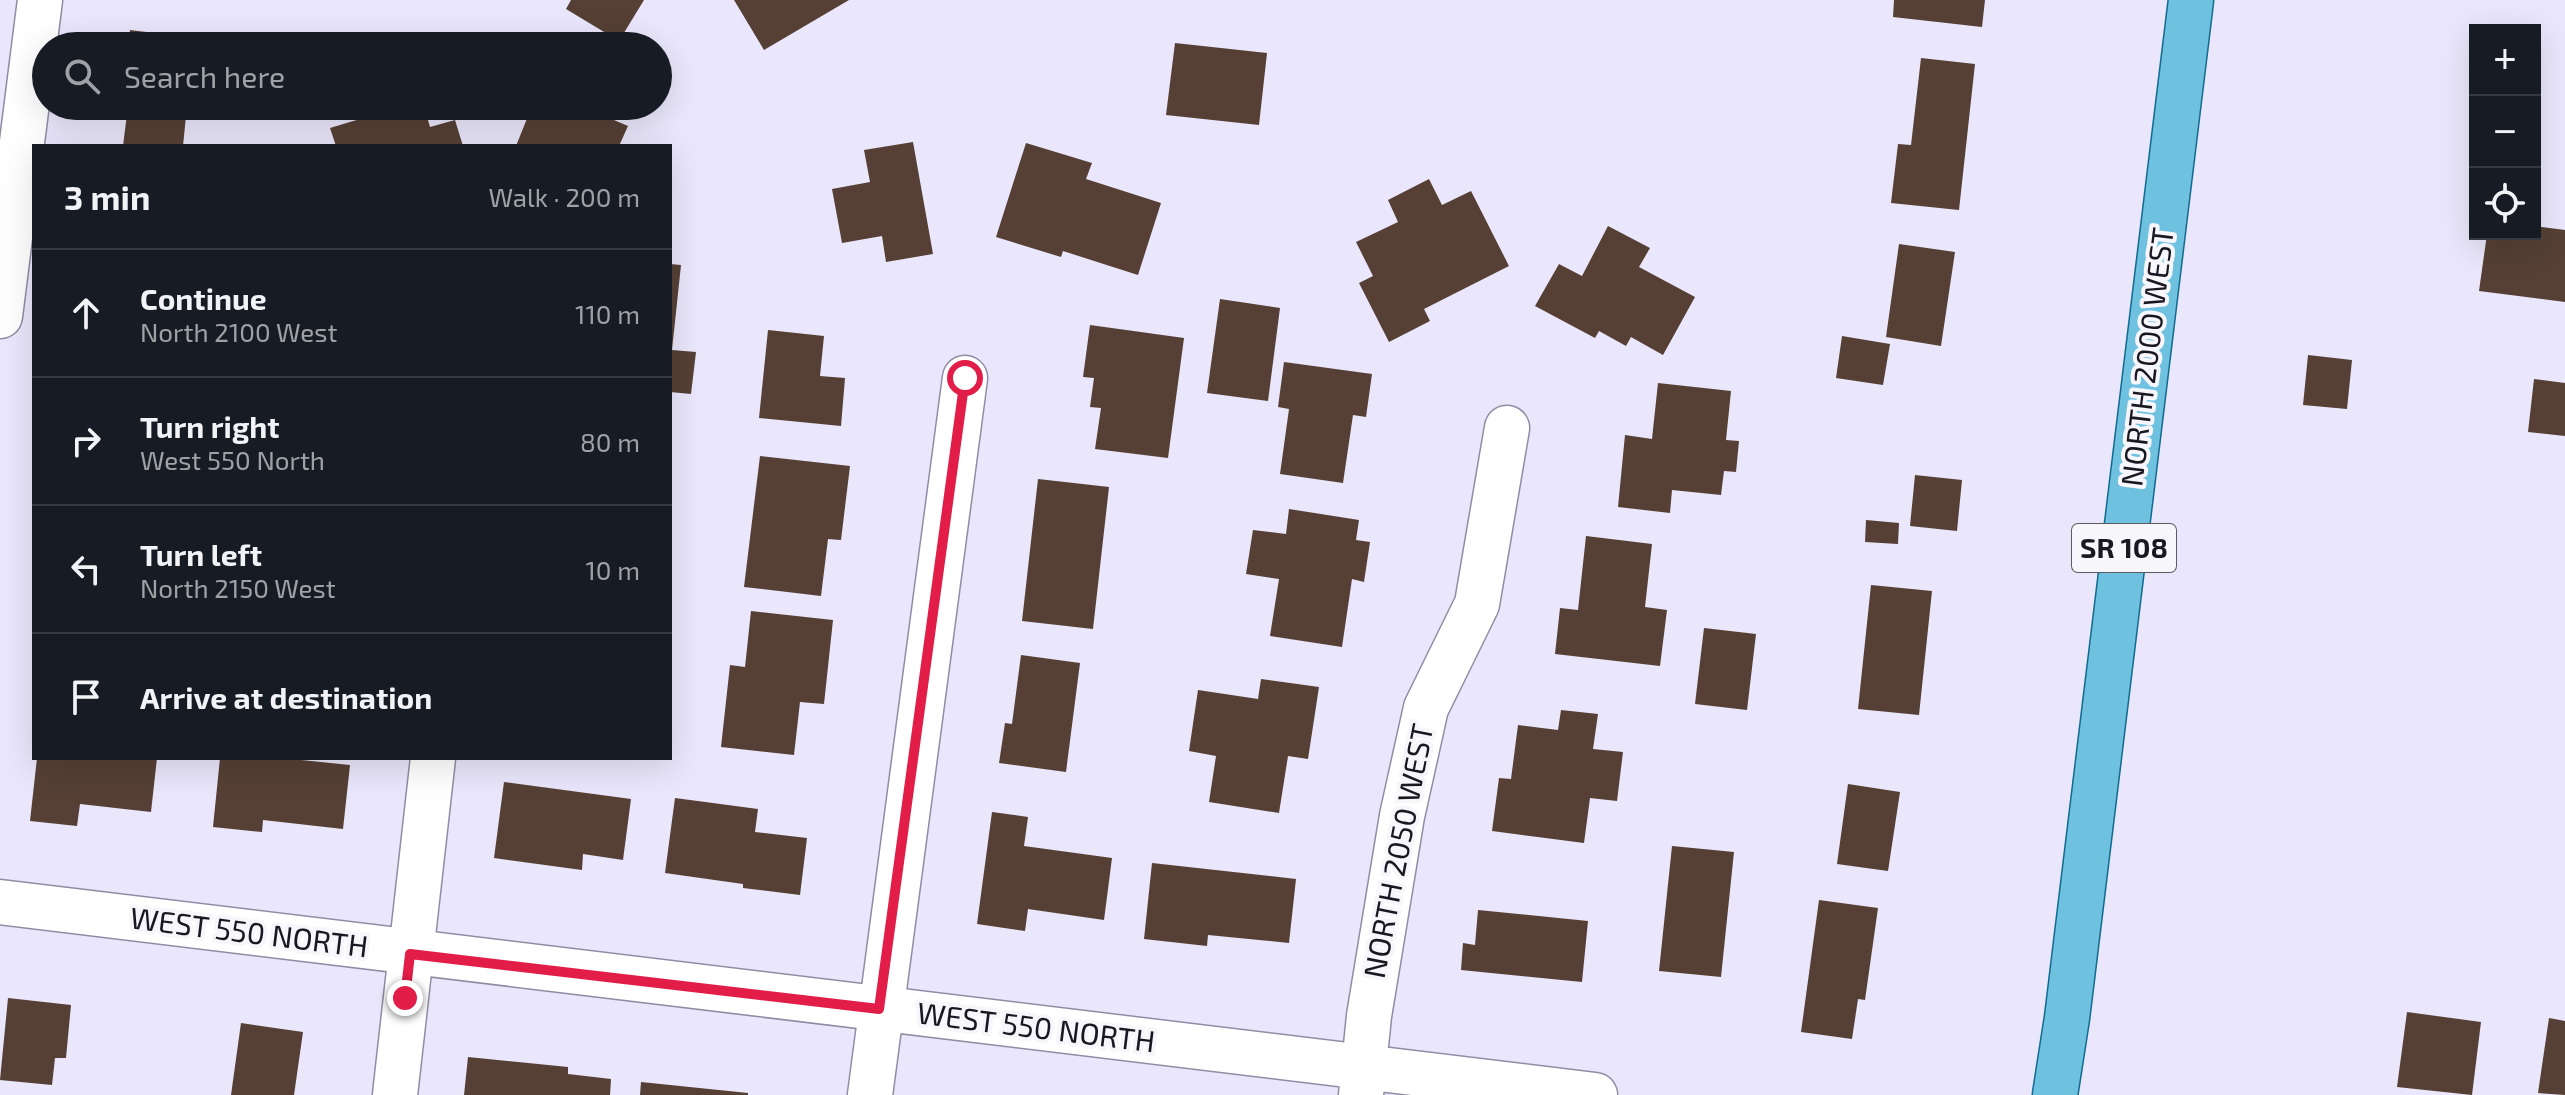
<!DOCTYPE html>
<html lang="en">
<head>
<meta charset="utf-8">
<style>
	:root { --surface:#171b24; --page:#242831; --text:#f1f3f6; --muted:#9ea1a6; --line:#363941 }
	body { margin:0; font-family:"Exo 2",sans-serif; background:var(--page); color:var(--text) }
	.controls { position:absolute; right:24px; top:24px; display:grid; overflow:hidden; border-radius:0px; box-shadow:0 8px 32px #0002 }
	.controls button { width:72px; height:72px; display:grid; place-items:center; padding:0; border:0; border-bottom:2px solid var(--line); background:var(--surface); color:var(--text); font:40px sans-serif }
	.stop { position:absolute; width:24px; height:24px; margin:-18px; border:6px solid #e11d48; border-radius:50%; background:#fff }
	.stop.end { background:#e11d48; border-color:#fff; box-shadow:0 2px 8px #0008 }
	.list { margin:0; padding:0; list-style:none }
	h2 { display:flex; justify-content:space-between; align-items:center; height:104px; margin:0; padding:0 32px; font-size:34px }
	h2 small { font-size:26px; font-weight:400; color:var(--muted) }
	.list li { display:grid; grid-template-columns:52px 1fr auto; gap:24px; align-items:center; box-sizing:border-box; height:128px; padding:0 32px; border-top:2px solid var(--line) }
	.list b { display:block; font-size:30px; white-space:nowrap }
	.list p { margin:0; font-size:26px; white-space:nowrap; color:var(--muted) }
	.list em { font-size:26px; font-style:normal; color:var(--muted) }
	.icon { flex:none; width:44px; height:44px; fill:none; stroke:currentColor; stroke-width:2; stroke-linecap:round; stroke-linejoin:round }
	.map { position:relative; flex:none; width:2565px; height:1095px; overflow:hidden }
	.search { position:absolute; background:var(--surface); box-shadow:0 8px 32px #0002; left:32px; top:32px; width:640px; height:88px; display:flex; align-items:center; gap:20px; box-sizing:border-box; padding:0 28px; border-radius:44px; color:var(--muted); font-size:30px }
	.panel { position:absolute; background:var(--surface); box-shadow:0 8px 32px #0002; left:32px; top:144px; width:640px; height:616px; border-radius:0px }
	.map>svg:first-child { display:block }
	.building { fill:#564035 }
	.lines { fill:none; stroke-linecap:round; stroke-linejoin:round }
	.minor-casing { stroke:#918ca4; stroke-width:47 }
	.major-casing { stroke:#126a90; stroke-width:47 }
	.minor { stroke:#fff; stroke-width:44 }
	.major { stroke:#6fc1e0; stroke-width:44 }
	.route { stroke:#e11d48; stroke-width:10 }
	.labels { text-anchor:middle; stroke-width:8; stroke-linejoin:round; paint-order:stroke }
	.shield { fill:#f7f6fb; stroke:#5c5a62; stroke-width:2 }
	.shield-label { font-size:28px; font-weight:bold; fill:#191720 }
	.street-label { font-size:30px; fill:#191720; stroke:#f7f6fb }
</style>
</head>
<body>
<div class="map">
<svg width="2565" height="1095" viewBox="0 0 2565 1095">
	<rect width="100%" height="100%" fill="#eae6fb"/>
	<path class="building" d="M571,0H644L619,41L566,9Z
		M734,0H849L764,50Z
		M1894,0H1985L1982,27L1893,17Z
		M130,30L195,38L194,46H128Z
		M1175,43L1267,53L1259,125L1166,115Z
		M1921,58L1975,64L1959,210L1891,203L1898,144L1911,145Z
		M128,106H187L183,146H123Z
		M403,106H424L430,127L455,120L463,146H336L330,128Z
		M532,106H581L628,126L619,146H516Z
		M913,142L933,254L886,262L882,236L842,243L832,189L870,182L864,150Z
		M1026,143L1092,163L1086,179L1161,203L1138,275L1063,251L1061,257L996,237Z
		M1429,179L1442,205L1471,191L1509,266L1424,309L1430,321L1389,342L1359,283L1373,276L1356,242L1398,222L1388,200Z
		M1608,226L1650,248L1639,267L1695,297L1663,355L1631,337L1626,346L1599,331L1595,338L1535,306L1559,264L1582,276Z
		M2535,226L2565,230V302L2479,291L2487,234H2535Z
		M1899,244L1955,252L1941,346L1886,337Z
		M670,264L681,265L672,350L696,352L691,394L670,392Z
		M1220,299L1280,308L1268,401L1207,393Z
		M1090,325L1184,338L1168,458L1095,449L1101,408L1090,407L1094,378L1083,377Z
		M768,330L824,336L820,376L845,378L841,426L759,418Z
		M1842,336L1890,344L1883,385L1836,378Z
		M2308,355L2352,360L2347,409L2303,405Z
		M1284,362L1372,374L1366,417L1353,415L1343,483L1280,474L1289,409L1278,407Z
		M2534,379L2565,383V436L2528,432Z
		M1658,383L1731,391L1726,440L1739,441L1736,472L1724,471L1721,495L1672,490L1670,513L1618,507L1625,435L1652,439Z
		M760,456L850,466L841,540L828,539L821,596L744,587Z
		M1915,475L1962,480L1957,531L1910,526Z
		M1038,479L1109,487L1093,629L1022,621Z
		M1289,509L1359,520L1356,540L1370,542L1364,582L1352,579L1342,647L1270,636L1279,579L1246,574L1253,530L1286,534Z
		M1866,520L1899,523L1898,544L1865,542Z
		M1586,536L1652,544L1645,607L1667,610L1660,666L1555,654L1560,608L1578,610Z
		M1871,585L1932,591L1919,715L1858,709Z
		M751,611L833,620L824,704L800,702L794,755L721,747L730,665L745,667Z
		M1704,628L1756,634L1747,710L1695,704Z
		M1021,655L1080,663L1066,772L999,763L1005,723L1012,724Z
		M1261,679L1319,687L1308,759L1288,756L1279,813L1209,802L1216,756L1189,751L1198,690L1258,699Z
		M1561,710L1598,714L1593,749L1623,752L1617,801L1590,798L1584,843L1492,831L1499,778L1511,779L1518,725L1558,730Z
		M37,758H157L151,812L80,804L77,826L30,821Z
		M220,758H282L350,765L343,829L263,820L262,832L213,827Z
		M504,782L631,799L623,860L583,854L582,870L494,858Z
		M1848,784L1900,792L1888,871L1837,864Z
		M675,798L758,809L755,832L807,838L800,895L743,888V884L665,873Z
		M992,812L1028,817L1024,846L1112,858L1104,920L1028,909L1025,931L977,924Z
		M1672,846L1734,852L1721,977L1659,971Z
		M1152,863L1296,879L1289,943L1208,935L1207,946L1144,939Z
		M1819,900L1878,908L1865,1000L1858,999L1852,1039L1801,1032Z
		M1478,910L1588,921L1582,982L1461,970L1463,943L1475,945Z
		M8,998L71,1005L66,1058H55L52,1085L0,1080Z
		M2407,1012L2481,1022L2472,1095L2397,1087Z
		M2549,1018L2565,1021V1095L2538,1093Z
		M241,1023L303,1032L294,1095H231Z
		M468,1057L568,1067V1074L611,1079L610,1095H464Z
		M641,1082L748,1093V1095H640Z"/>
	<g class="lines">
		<g class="minor-casing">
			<path id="minor" d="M0,316L40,0
				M0,902L1595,1095
				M395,1095L433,758
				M870,1095L965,378
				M1361,1095L1369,1016L1402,816L1426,708L1477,604L1507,428"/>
		</g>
		<g class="major-casing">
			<path id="major" d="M2055,1095L2067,1018L2191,0"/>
		</g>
		<use href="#minor" class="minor"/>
		<use href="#major" class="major"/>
	</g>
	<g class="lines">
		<path class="route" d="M405,998L410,954L879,1009L965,378"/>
	</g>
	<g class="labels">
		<rect class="shield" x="2072" y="524" width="104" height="48" rx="6"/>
		<g class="shield-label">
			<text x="2124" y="558">SR 108</text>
		</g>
		<g class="street-label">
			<text transform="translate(2148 357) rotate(-83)" y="10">NORTH 2000 WEST</text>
			<text transform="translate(1399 851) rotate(-79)" y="10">NORTH 2050 WEST</text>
			<text transform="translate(249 933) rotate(7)" y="10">WEST 550 NORTH</text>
			<text transform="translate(1036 1028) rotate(7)" y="10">WEST 550 NORTH</text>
		</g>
	</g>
</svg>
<div class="controls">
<button>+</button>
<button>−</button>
<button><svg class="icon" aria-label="locate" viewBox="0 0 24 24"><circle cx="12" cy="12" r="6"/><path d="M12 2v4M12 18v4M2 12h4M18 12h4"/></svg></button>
</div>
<div class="stop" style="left:965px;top:378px"></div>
<div class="stop end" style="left:405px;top:998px"></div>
<div class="search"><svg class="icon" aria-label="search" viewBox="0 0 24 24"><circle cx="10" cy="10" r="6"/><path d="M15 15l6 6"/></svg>Search here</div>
<section class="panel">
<h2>3 min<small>Walk · 200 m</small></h2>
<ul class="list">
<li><svg class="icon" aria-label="ahead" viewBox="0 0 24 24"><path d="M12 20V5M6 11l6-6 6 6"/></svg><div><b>Continue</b><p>North 2100 West</p></div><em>110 m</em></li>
<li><svg class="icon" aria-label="right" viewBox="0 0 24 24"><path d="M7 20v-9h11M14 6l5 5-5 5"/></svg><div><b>Turn right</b><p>West 550 North</p></div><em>80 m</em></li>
<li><svg class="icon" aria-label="left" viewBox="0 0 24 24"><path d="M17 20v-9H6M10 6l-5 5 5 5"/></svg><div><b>Turn left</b><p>North 2150 West</p></div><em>10 m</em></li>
<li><svg class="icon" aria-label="arrive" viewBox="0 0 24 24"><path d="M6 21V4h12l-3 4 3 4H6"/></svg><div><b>Arrive at destination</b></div></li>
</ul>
</section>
</div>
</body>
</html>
